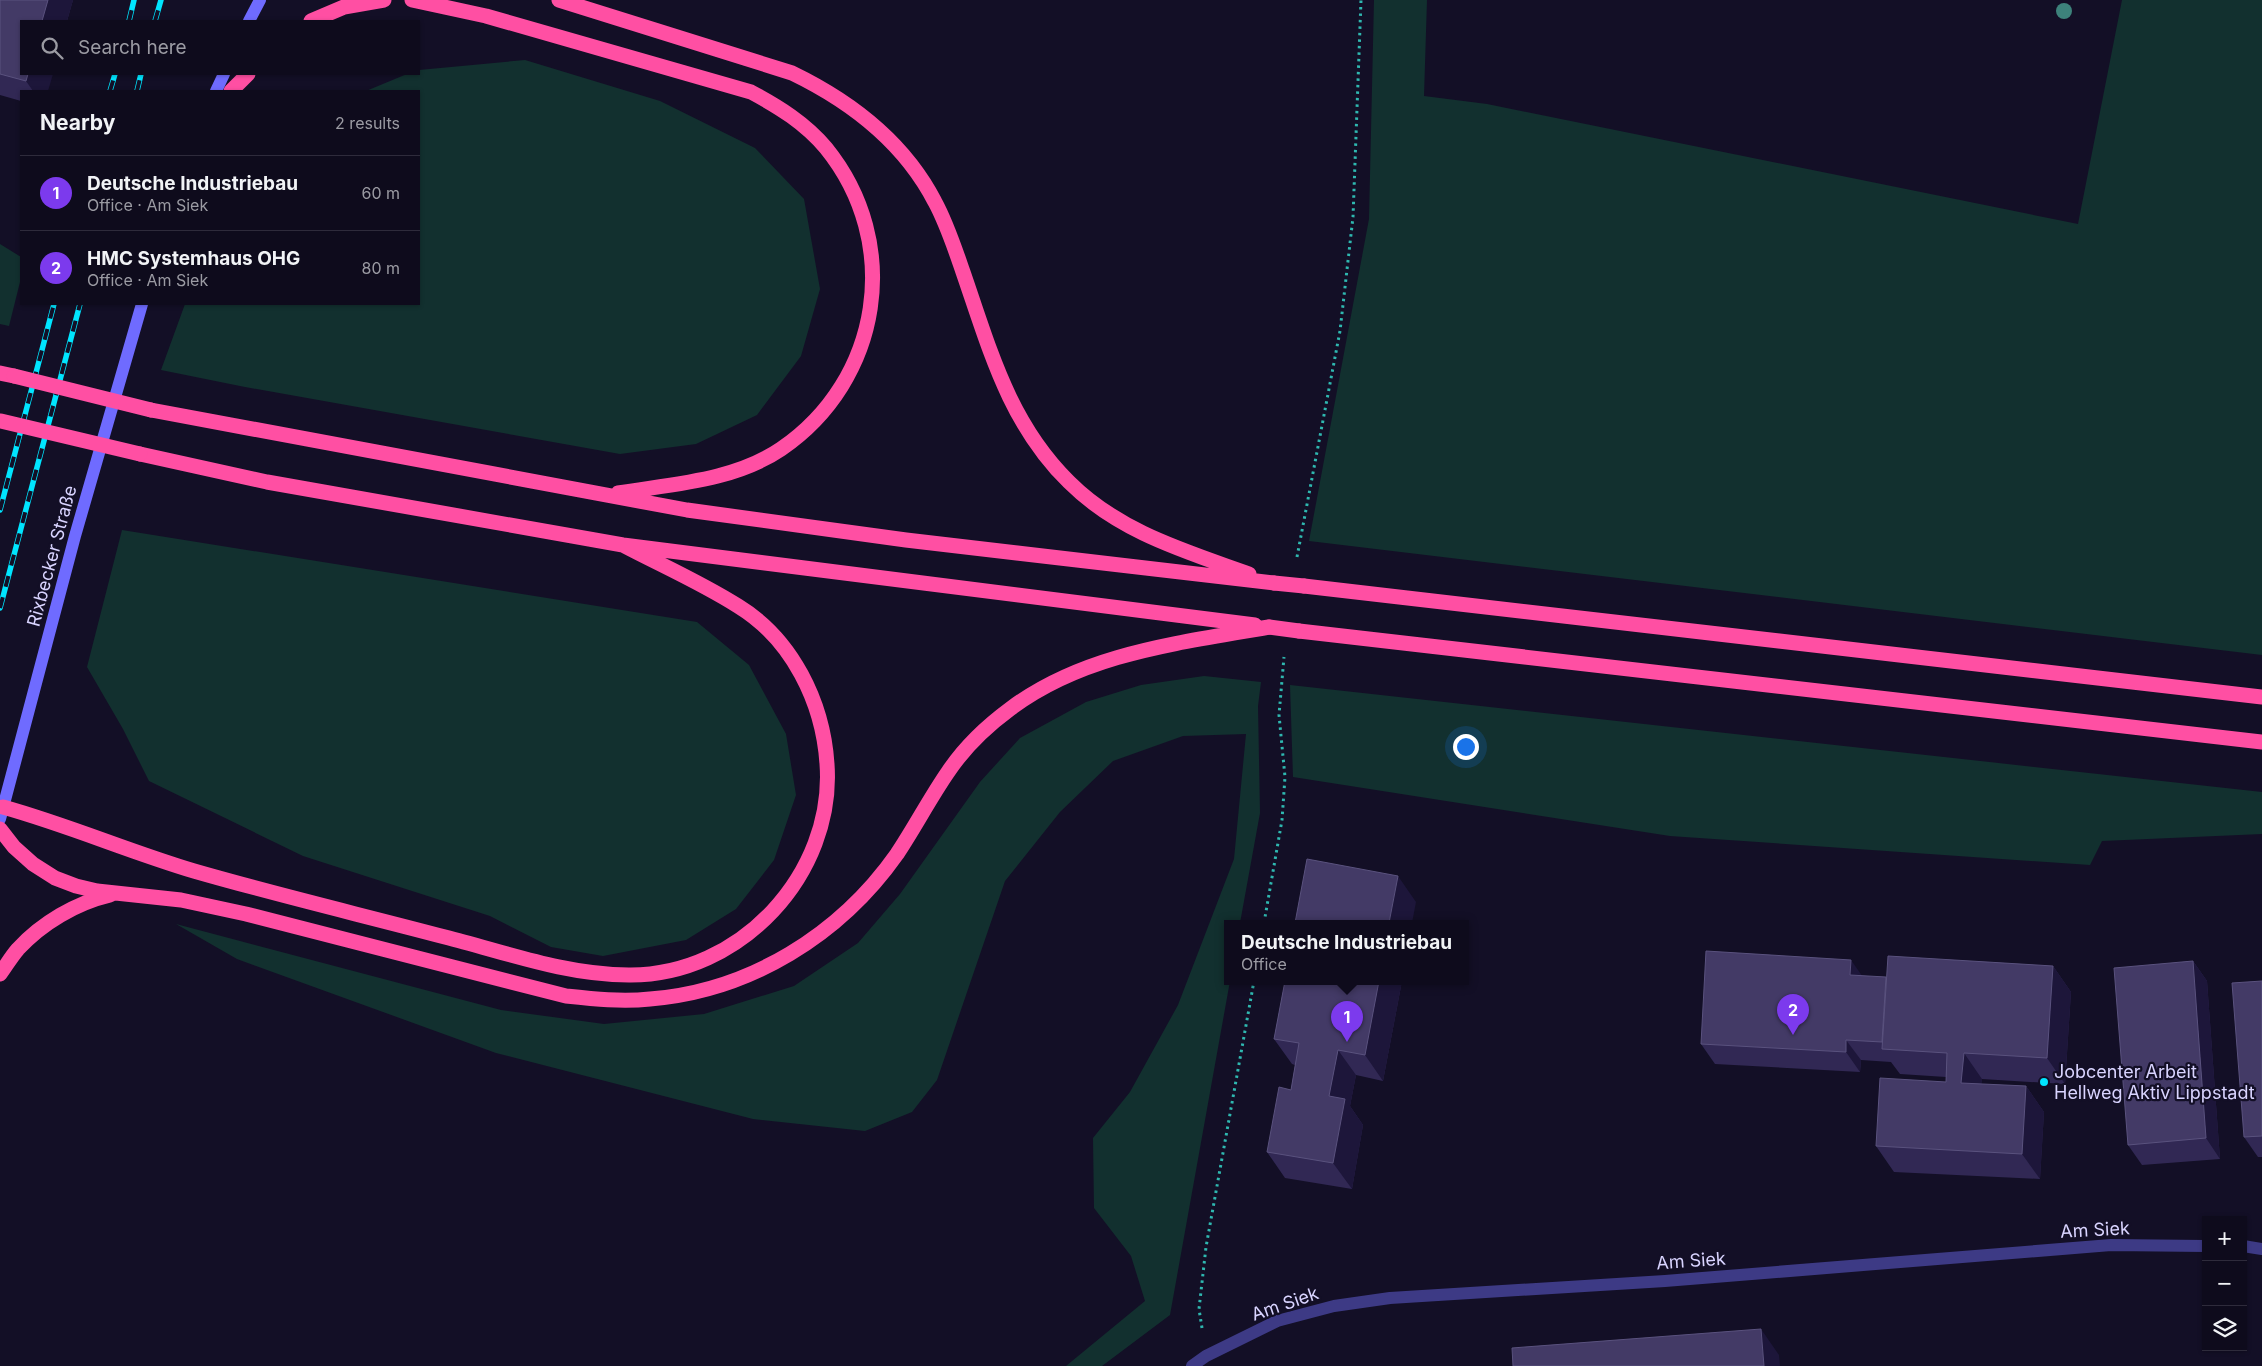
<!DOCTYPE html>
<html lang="en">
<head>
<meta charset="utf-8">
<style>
	:root { --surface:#0e0b1c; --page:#171425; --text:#f1f3f6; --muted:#9b9ba3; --line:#2e2b3b; --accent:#7c3aed }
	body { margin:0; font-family:Inter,sans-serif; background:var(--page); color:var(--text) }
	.controls { position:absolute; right:15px; bottom:15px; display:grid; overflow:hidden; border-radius:0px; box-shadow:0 1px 4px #0004 }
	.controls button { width:45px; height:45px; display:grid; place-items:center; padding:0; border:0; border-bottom:1px solid var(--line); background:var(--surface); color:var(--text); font:25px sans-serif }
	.you { position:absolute; left:1465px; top:746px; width:18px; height:18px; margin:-12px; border:4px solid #fff; border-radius:50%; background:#1a73e8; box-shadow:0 0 0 8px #1a73e833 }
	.badge { display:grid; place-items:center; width:32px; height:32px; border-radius:50%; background:var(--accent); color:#fff; font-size:16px; font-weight:700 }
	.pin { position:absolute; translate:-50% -41px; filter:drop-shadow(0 1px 2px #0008) }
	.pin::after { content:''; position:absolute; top:26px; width:18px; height:15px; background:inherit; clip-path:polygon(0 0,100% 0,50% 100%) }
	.popup { position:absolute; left:1224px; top:920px; width:245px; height:65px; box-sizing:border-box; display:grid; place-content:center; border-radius:0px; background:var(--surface); filter:drop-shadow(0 1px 4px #0005); font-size:16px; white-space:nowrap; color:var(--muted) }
	.popup b { font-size:19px; color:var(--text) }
	.popup::after { content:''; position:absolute; left:50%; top:100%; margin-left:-10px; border:10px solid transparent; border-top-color:var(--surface) }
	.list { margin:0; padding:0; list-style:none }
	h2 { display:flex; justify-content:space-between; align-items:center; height:65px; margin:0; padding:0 20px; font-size:21px }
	h2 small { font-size:16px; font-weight:400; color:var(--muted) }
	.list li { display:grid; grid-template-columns:32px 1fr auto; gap:15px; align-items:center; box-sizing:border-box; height:75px; padding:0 20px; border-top:1px solid var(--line) }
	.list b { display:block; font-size:19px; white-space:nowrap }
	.list p { margin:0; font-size:16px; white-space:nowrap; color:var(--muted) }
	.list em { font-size:16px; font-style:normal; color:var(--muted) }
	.icon { flex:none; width:28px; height:28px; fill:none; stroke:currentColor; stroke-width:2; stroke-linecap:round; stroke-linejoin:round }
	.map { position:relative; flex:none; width:2262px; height:1366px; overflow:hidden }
	.search { position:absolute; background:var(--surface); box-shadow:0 1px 4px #0004; left:20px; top:20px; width:400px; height:55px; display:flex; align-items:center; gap:12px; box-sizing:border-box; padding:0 18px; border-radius:0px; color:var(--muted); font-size:19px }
	.panel { position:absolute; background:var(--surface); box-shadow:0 1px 4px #0004; left:20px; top:90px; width:400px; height:215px; border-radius:0px }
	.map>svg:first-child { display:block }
	.green { fill:#12302f }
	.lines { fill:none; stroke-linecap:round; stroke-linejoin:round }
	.path { stroke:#2fb8b0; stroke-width:3; stroke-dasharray:2.5 4; stroke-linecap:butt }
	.street { stroke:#3d3a85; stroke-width:12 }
	.secondary { stroke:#6f6bff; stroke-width:12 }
	.highway { stroke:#ff4fa3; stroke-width:15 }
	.rail-casing { stroke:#00e5ff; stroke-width:5.5 }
	.rail { stroke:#130f26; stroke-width:4; stroke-dasharray:11; stroke-linecap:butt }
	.highway-bridge { stroke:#ff4fa3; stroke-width:15 }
	.tree { fill:#3d827b }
	.wall { fill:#312854 }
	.shaded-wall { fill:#1d163a }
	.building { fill:#433a66; stroke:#5a527e }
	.poi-dot { fill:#00e5ff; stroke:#130f26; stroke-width:2 }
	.labels { text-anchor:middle; stroke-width:4.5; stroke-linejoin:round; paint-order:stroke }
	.street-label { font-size:18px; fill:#d9d4ff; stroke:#130f26 }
	.poi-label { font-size:18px; fill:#d9d4ff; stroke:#130f26; text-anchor:start }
</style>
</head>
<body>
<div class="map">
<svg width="2262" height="1366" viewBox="0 0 2262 1366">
	<rect width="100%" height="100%" fill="#130f26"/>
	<path class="green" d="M1374,0H1427L1424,96L1487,104L2078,224L2122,0H2262V655L1309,541L1369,219Z
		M525,60L660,101L755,148L804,199L820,289L801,356L757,415L696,444L620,454L245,387L161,370L185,304H419V91H366L407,74H419V70Z
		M0,244L21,257V278L9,326L0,324Z
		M122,530L697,622L749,665L786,734L796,795L774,860L736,909L686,940L603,956L551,947L490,916L303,856L149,781L123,729L87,667Z
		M1204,676L1261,682L1258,706L1260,813L1240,923H1228V981H1230L1170,1315L1102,1366H1066L1145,1301L1131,1256L1094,1208L1093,1138L1130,1092L1178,1005L1234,859L1246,734L1183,736L1113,761L1060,812L1005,881L937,1080L912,1112L865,1131L753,1119L496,1053L237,959L176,924L501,1010L604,1024L704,1014L794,986L858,943L900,894L980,782L1020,738L1086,702L1141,685Z
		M1290,685L2262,792V834L2102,841L2090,865L1670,836L1293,777Z"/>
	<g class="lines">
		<path class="path" d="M1297,557L1340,331L1353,217L1361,0
			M1264,923L1282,820L1285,777L1279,715L1284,657
			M1202,1328L1199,1309L1206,1247L1254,981"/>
		<path class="street" d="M2243,1246L2262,1249
			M1192,1366L1206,1356L1277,1321L1334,1306L1390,1298L1665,1281L2111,1245L2206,1246"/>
		<path class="secondary" d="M249,21L260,0
			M216,91L224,74
			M0,819L75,536L142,304"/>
		<path class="highway" d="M412,0L486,16L751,92C779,107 805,123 826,148C903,243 882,380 781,449C734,481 672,484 618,493
			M559,0L792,73C852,102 904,142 935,202C947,224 955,249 963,272C990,350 1009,423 1069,482C1119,532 1185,551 1249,574
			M311,21L344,7L384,0
			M231,91L248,74
			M0,373L14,376
			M151,410L687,510L906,540L1274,583
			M140,454L267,482L623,545L1255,625
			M1304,586L2262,697
			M1299,631L2262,742
			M3,807C68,825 130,852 194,871C277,895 362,915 445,937C505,952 565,975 629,975C740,976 835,874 827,764C823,702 792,639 738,606C702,583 661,565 623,545
			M0,829L14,847L33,864L55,878L76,886L97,891L181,900L246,914L566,996C594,999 622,1002 650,999C750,991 840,935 897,854C915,827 930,798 948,772C964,748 987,726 1010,709C1084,653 1180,643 1269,627
			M0,974C6,966 11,957 18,949C42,923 76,903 110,895"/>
		<g class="rail-casing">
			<path id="rail" d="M129,21L134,0
				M155,21L161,0
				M110,91L115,74
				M137,91L141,74
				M0,510L54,304
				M0,608L80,304"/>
		</g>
		<use href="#rail" class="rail"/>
		<path class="highway-bridge" d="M14,376L151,410
			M1,421L140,454
			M1274,583L1304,586
			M1269,627L1299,631"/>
	</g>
	<circle class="tree" cx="2064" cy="11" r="8"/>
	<path class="wall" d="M0,0H73L67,21H21L48,91H21V101L0,95Z
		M2193,961L2207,981L2220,1159L2142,1165L2128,1145Z
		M2053,966L2071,992L2065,1084L1982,1079L1981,1084L2026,1086L2044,1112L2040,1179L1894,1172L1876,1146L1946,1082V1077L1900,1074L1891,1062L1861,1060L1860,1072L1715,1064L1701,1044L1886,977Z
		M1285,981H1402L1383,1081L1356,1075L1350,1106L1363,1125L1352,1189L1285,1178L1267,1152L1291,1090L1295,1065L1292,1064L1274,1039Z
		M2262,981V1157H2258L2244,1137Z"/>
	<path class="shaded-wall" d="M48,0H73L67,21H42Z
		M28,74H53L48,91H33L26,81Z
		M1398,876L1416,902L1412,923H1389Z
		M1851,960L1865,980L1850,975Z
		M2193,961L2207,981L2220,1159L2206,1138Z
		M2053,966L2071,992L2065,1084L2047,1058Z
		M1379,981H1402L1383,1081L1365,1055Z
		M1846,1040L1861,1060L1860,1072L1846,1052Z
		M1338,1050L1356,1075L1350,1106L1363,1125L1352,1189L1333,1163L1329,1096Z
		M1964,1053L1982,1079L1979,1108L1961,1083Z
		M2026,1086L2044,1112L2040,1179L2022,1154Z
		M1761,1329L1779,1355L1780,1366H1764Z"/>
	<path class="building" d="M0,0H48L42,21H21V74H28L26,81L0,74Z
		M1307,859L1398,876L1389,923H1295Z
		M1706,951L1851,960L1850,975L1886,977L1882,1042L1846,1040V1052L1701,1044Z
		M1888,956L2053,966L2047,1058L1964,1053L1961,1083L2026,1086L2022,1154L1876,1146L1880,1078L1946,1082L1947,1053L1882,1049Z
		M2193,961L2206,1138L2128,1145L2114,968Z
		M1285,981H1379L1365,1055L1338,1050L1329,1096L1345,1099L1333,1163L1267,1152L1279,1087L1291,1090L1299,1043L1274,1039Z
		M2262,981V1136L2244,1137L2232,983Z
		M1761,1329L1764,1366H1513L1512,1348Z"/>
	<circle class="poi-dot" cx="2044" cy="1082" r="5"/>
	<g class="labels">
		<g class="street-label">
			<text transform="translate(52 556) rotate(-75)" y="6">Rixbecker Straße</text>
			<text transform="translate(2095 1230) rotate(-3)" y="6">Am Siek</text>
			<text transform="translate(1691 1261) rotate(-4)" y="6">Am Siek</text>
			<text transform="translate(1285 1304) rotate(-19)" y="6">Am Siek</text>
		</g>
		<g class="poi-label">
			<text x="2054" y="1078">Jobcenter Arbeit<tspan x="2054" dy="21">Hellweg Aktiv Lippstadt</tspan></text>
		</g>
	</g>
</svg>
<div class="controls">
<button>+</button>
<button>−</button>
<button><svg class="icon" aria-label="layers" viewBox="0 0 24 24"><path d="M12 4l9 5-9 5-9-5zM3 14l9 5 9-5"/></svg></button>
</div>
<div class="you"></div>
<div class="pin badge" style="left:1347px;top:1042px">1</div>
<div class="popup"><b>Deutsche Industriebau</b>Office</div>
<div class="pin badge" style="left:1793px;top:1035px">2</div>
<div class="search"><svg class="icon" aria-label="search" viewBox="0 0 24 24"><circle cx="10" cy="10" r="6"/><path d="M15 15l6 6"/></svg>Search here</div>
<section class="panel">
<h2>Nearby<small>2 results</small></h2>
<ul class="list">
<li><span class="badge">1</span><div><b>Deutsche Industriebau</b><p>Office · Am Siek</p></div><em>60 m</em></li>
<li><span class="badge">2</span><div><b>HMC Systemhaus OHG</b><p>Office · Am Siek</p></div><em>80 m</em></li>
</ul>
</section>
</div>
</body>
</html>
